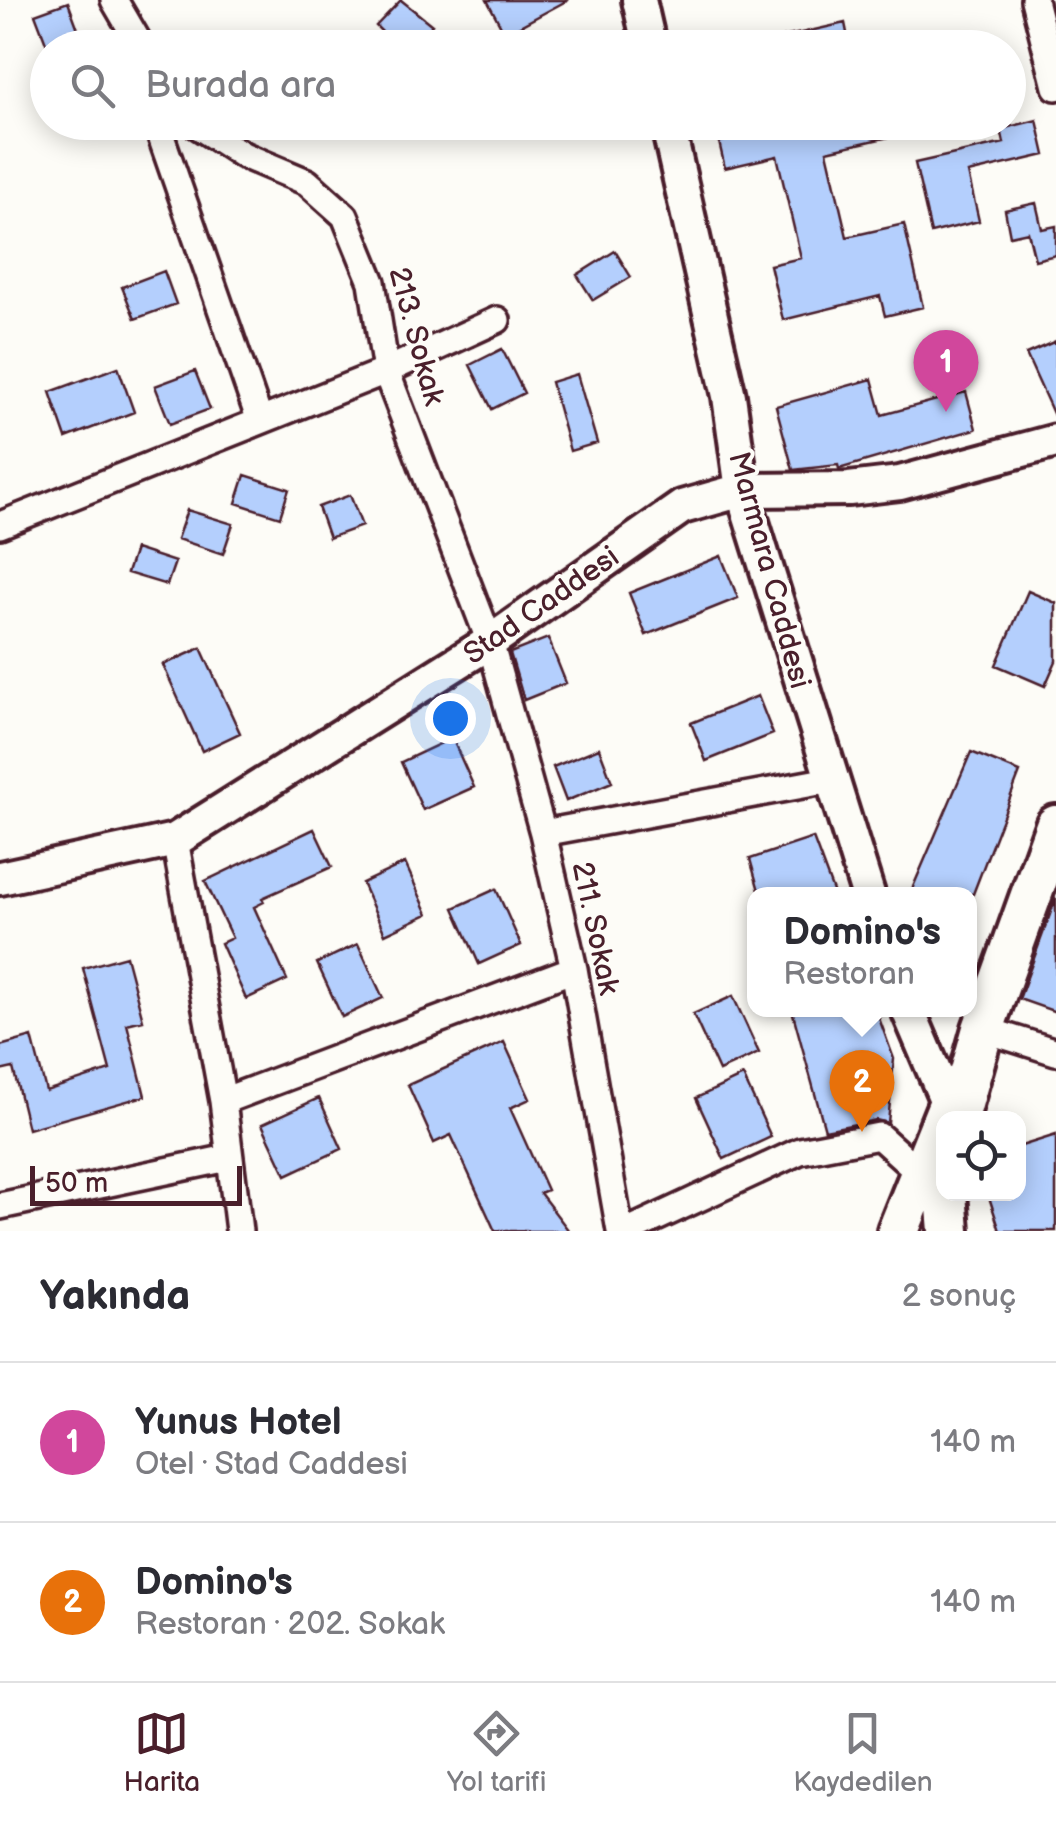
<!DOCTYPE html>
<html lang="tr">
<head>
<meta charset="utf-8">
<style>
	:root { --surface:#fff; --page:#f7f7f7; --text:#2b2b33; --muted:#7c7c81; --line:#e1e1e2; --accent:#4a1f2b }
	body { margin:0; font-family:"Balsamiq Sans",sans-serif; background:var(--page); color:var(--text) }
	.controls { position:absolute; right:30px; bottom:30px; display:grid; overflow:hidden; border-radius:20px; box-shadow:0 5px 25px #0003 }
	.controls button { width:90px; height:90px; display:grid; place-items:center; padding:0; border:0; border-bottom:2px solid var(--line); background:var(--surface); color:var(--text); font:50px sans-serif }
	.scale { position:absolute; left:30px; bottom:25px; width:212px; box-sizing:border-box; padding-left:10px; border:5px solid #4a1f2b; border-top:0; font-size:28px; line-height:35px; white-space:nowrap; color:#4a1f2b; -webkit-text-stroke:8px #fdfcf7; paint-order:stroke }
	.you { position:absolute; left:450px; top:718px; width:35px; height:35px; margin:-25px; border:8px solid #fff; border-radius:50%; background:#1a73e8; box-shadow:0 0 0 15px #1a73e833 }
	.badge { display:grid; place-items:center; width:65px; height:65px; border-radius:50%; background:var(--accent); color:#fff; font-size:32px; font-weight:700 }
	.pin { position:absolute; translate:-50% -82px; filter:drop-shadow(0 2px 5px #0008) }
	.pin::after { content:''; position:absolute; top:52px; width:35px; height:30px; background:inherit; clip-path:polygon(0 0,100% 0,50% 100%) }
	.popup { position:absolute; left:747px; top:887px; width:230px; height:130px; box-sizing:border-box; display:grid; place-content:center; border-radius:20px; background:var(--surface); filter:drop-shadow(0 2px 8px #0005); font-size:32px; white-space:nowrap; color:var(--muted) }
	.popup b { font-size:38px; color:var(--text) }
	.popup::after { content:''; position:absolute; left:50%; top:100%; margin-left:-20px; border:20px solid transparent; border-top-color:var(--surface) }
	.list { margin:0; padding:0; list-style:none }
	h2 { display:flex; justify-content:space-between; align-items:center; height:130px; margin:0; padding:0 40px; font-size:42px }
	h2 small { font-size:32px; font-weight:400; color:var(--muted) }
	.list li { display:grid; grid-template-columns:65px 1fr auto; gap:30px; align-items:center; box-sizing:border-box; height:160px; padding:0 40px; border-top:2px solid var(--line) }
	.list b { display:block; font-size:38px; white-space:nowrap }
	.list p { margin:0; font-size:32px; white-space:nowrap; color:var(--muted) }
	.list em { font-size:32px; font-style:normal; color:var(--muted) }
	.icon { flex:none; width:55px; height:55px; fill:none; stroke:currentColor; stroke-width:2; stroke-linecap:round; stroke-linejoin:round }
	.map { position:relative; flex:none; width:1056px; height:1231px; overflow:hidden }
	.search { position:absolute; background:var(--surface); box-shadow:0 5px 25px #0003; left:30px; right:30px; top:30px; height:110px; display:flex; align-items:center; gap:25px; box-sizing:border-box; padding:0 35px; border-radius:55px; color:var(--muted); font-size:38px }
	.sheet { height:450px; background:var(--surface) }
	nav { display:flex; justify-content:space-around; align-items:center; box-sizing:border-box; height:140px; border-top:2px solid var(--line); background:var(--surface); font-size:28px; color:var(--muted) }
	nav a { display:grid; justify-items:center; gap:5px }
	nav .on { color:var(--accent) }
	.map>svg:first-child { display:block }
	.building { fill:#b4cffd; stroke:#4a1f2b; stroke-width:2.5 }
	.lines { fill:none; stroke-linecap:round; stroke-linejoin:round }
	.minor-casing { stroke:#4a1f2b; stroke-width:32 }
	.tertiary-casing { stroke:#4a1f2b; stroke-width:40 }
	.primary-casing { stroke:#4a1f2b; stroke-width:48 }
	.minor { stroke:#fdfcf7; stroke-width:25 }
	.tertiary { stroke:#fdfcf7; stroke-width:32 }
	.primary { stroke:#fdfcf7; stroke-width:40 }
	.labels { text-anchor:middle; stroke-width:8; stroke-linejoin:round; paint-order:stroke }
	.street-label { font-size:30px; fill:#4a1f2b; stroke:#fdfcf7 }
</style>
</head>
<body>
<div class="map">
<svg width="1056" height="1231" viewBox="0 0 1056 1231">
	<rect width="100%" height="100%" fill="#fdfcf7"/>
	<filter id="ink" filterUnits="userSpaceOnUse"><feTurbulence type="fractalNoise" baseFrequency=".01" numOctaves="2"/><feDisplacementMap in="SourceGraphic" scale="20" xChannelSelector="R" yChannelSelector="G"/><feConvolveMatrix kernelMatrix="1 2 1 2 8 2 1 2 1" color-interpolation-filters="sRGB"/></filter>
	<g filter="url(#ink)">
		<path class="building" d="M401,0L432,25L411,48H398L376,26Z
			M487,0H568L505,34Z
			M68,2L85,48H48L35,14Z
			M845,23L850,48H780L779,38Z
			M1037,120L1045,155L968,173L979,221L931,233L915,163L1004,143L1001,129Z
			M804,122H909L911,132L827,151L847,237L904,224L923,307L885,316L880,296L783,320L770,265L801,258L777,156L725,168L719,142Z
			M1036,203L1042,229L1056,226V255L1035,260L1028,232L1010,236L1005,210Z
			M615,251L631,277L593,300L577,275Z
			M164,271L176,304L135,319L122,287Z
			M1056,341V420L1026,354Z
			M502,349L524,393L492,409L470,365Z
			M118,367L134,412L66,438L50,392Z
			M195,371L210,409L170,424L155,386Z
			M577,374L597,443L570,451L551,382Z
			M872,379L882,415L966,392L976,429L839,469L838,465L793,470L776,406Z
			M245,475L289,489L280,517L236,503Z
			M350,495L362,526L329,538L318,507Z
			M187,510L233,524L223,554L177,539Z
			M135,549L175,562L167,585L127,573Z
			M721,556L738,598L646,635L629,593Z
			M1028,591L1056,603V661L1045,686L996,665Z
			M548,638L566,683L524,700L510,653Z
			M201,648L240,733L202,751L163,665Z
			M758,696L773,734L706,761L691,723Z
			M452,738L474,787L423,810L401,762Z
			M599,748L612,782L566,801L553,767Z
			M971,752L1020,772L973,894H910Z
			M314,829L332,867L262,898L264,902L254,907L287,980L246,999L221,943L232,938L205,881Z
			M813,838L834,894H760L750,859Z
			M405,863L428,914L385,934L362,883Z
			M496,889L521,945L479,964L454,908Z
			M1056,898V1012L1019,999Z
			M358,944L383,998L342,1017L317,963Z
			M126,956L143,1020L127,1024L145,1096L28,1129L13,1068L0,1071V1046L32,1037L46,1091L110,1070L83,968Z
			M733,996L759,1053L719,1071L693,1014Z
			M792,1010H876L894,1059L888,1123L876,1120L825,1130Z
			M504,1042L530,1099L510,1108L547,1190L540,1193L569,1231H495L451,1135L434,1143L408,1085Z
			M743,1076L771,1137L724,1159L696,1098Z
			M319,1098L342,1149L286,1175L262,1124Z
			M1056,1135V1231H1000L988,1194H1018V1147Z"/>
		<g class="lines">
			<g class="minor-casing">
				<path id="minor" d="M114,0L142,48
					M1034,0L1056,87
					M156,122L260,421
					M192,122L243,155L307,182L345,216L372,282L386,371L490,642L543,833L574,969L620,1231
					M0,525L386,371L497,320
					M543,833L830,780
					M175,840L223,1101L239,1231
					M983,1029L1056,1052
					M223,1101L574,969
					M0,1206L228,1158
					M628,1231L800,1151L879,1136L919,1172"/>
			</g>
			<g class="tertiary-casing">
				<path id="tertiary" d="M639,0L650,48
					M667,122L729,396L742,490L868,894
					M0,878L175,840L490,642L682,507L742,490L849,489L900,483L1056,441
					M908,1010L948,1104"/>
			</g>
			<g class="primary-casing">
				<path id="primary" d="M958,1118L983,1029L1056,826
					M946,1194L949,1231
					M898,1231L956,1087"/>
			</g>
			<use href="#minor" class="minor"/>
			<use href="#tertiary" class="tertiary"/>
			<use href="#primary" class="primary"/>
		</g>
	</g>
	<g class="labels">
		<g class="street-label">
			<text transform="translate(417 336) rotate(75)" y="10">213. Sokak</text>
			<text transform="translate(770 570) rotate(75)" y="10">Marmara Caddesi</text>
			<text transform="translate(541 605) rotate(-35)" y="10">Stad Caddesi</text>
			<text transform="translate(596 928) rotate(78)" y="10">211. Sokak</text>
		</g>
	</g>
</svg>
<div class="controls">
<button><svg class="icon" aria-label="locate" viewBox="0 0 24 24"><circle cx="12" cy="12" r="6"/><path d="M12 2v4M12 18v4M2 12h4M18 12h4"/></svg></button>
</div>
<div class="scale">50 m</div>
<div class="you"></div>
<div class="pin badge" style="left:946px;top:412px;background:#d1479c">1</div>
<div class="pin badge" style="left:862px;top:1132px;background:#e8710a">2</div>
<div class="popup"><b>Domino's</b>Restoran</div>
<div class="search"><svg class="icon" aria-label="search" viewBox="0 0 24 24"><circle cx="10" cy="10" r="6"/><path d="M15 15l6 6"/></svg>Burada ara</div>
</div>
<section class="sheet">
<h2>Yakında<small>2 sonuç</small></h2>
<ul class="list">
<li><span class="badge" style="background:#d1479c">1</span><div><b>Yunus Hotel</b><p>Otel · Stad Caddesi</p></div><em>140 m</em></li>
<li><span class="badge" style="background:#e8710a">2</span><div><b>Domino's</b><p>Restoran · 202. Sokak</p></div><em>140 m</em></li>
</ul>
</section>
<nav>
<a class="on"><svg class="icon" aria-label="map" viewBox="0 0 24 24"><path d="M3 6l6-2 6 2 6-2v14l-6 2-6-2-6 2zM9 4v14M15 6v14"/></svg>Harita</a>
<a><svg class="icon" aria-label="directions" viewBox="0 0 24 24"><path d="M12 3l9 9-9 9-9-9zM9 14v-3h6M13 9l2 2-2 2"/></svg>Yol tarifi</a>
<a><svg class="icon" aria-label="saved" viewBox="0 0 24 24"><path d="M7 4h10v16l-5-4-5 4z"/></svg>Kaydedilen</a>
</nav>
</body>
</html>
